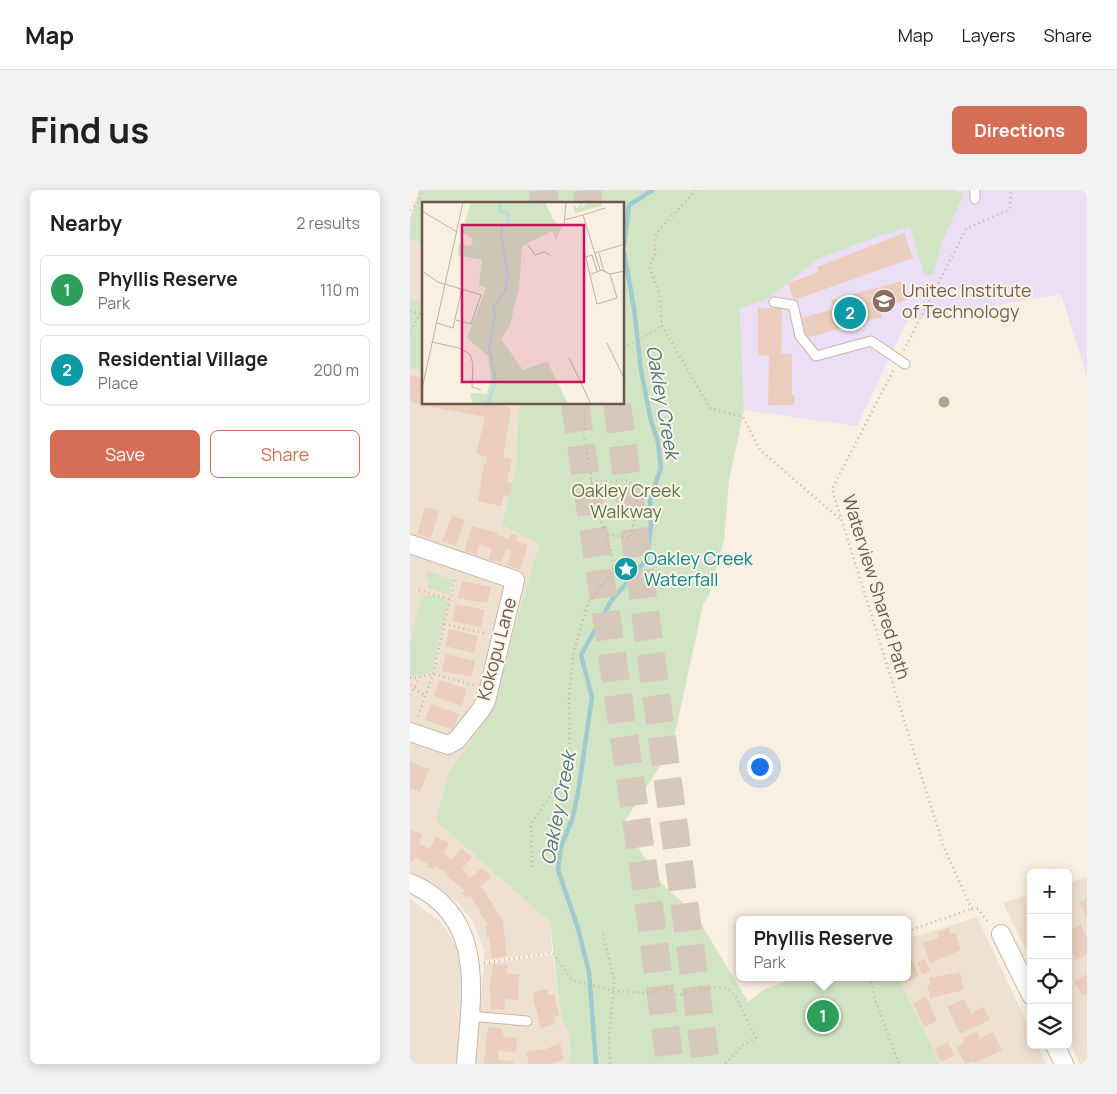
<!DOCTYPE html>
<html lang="en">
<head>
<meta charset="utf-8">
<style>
	:root { --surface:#fff; --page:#f2f2f2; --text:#202124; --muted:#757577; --line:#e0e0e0; --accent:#d56e55 }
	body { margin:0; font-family:Manrope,sans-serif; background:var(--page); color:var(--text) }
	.controls { position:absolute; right:15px; bottom:15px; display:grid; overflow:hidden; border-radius:8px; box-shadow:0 2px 12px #0003 }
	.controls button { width:45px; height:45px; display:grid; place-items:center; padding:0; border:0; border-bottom:1px solid var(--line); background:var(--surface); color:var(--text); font:25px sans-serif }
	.you { position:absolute; left:349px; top:576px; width:18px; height:18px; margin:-12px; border:4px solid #fff; border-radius:50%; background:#1a73e8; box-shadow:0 0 0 8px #1a73e833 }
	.badge { display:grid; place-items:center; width:32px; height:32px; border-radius:50%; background:var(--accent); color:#fff; font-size:16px; font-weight:700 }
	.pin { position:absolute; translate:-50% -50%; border:2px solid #fff; box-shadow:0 1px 5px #0006 }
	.popup { position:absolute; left:326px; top:726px; width:175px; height:65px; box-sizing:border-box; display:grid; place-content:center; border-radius:8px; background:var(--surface); filter:drop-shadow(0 1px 4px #0005); font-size:16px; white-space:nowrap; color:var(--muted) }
	.popup b { font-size:19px; color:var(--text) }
	.popup::after { content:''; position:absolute; left:50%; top:100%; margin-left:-10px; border:10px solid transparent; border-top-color:var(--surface) }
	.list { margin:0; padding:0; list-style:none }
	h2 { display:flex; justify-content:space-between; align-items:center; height:65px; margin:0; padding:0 20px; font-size:21px }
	h2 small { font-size:16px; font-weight:400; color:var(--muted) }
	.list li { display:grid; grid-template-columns:32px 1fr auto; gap:15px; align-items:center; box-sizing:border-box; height:70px; margin:0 10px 10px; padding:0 10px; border:1px solid var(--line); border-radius:8px }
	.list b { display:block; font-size:19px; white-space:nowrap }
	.list p { margin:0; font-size:16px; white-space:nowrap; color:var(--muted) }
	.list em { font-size:16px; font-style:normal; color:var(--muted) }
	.actions { display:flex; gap:10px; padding:15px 20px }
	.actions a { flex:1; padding:11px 0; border:1px solid var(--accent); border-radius:8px; text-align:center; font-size:18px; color:var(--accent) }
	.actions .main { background:var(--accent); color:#fff }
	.icon { flex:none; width:28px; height:28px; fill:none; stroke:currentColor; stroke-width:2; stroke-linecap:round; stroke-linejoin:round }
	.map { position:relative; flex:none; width:677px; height:874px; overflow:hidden; border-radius:8px }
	header { display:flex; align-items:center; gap:30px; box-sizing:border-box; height:70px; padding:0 25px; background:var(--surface); border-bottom:1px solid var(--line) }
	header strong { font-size:24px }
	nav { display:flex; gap:28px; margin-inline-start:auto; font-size:18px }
	.intro { display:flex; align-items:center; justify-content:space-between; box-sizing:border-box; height:120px; padding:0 30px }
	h1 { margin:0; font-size:35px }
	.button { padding:12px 22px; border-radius:8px; background:var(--accent); color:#fff; font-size:18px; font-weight:700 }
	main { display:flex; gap:30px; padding:0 30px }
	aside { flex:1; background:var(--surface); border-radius:8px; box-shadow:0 2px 12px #0003 }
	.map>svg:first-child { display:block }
	.residential { fill:#efe1d1 }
	.education { fill:#ecdff5 }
	.green { fill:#d1e4c3 }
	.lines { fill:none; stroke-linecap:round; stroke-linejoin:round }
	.stream { stroke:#a1cad0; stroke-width:4.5 }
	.building { fill:#ebcebd }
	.highway-tunnel { stroke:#d6c9bc; stroke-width:28; stroke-dasharray:28 14; stroke-linecap:butt }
	.lane-casing { stroke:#c8b7ab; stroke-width:11 }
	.street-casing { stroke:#c8b7ab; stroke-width:20 }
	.path { stroke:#cfb1a1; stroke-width:2.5; stroke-dasharray:1 4; stroke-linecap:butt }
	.lane { stroke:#fff; stroke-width:9 }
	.street { stroke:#fff; stroke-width:18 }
	.tree { fill:#a0ad8d }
	.labels { text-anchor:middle; stroke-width:4; stroke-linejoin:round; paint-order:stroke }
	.education-label { font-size:18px; fill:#785e54; stroke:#fcf3e7; text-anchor:start }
	.park-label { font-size:18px; fill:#577748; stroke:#fcf3e7 }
	.culture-label { font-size:18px; fill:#0d838f; stroke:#fcf3e7; text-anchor:start }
	.street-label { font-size:18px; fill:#6d574c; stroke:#fcf3e7 }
	.water-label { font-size:19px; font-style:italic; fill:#48777e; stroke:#fcf3e7 }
	.inset-river { fill:none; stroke:#b9dbdf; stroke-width:2.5 }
	.inset-road { fill:none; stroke:#c1b2a6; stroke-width:1 }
	.view { fill:#c2185b; fill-opacity:0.15; stroke:#c2185b; stroke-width:2.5 }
	.inset-edge { fill:none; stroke:#6d574c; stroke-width:2.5 }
</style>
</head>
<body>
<header>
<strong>Map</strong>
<nav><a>Map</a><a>Layers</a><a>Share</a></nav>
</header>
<div class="intro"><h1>Find us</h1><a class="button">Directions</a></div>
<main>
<aside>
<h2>Nearby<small>2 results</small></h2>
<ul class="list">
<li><span class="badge" style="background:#2e9e5b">1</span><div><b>Phyllis Reserve</b><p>Park</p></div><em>110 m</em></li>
<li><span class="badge" style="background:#0f9aa8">2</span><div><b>Residential Village</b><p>Place</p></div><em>200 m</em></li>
</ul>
<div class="actions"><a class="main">Save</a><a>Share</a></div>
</aside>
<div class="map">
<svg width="677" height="874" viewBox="0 0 677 874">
	<rect width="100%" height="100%" fill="#f9efe2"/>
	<path class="residential" d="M0,49L14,54V113L0,109Z
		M0,172L14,175V214H122L92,335L129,354L86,508L140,728L142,762L74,771V760L63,731L47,712L25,695L0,684Z
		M677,687V874H670L658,849V693Z
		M621,705V770L593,713Z
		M0,709L31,732L50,762L54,788L49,874H0Z
		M567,727L621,842V855H627L636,874H530L488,787H497V749Z
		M143,765L151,826L160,846L159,874H65L74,774Z"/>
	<path class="education" d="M489,0H677V187L651,104L497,131L447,236L334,220L330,119Z"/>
	<path class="green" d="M9,0H545L554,4L532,52L523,85H514L500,37L471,45L408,69L360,107L330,119L334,220L319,290L314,350L299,405L293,415L262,557L213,634L252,694L285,724L338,812L353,800L388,787H488L530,874H159L160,846L151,826L140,732L26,630L39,582L67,543L82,517L129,354L92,335L107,272L109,214H214V14H14V54L0,49V30Z
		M0,109L14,113V180L0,178Z
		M17,381L43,390L39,405L17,398L19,392L15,390Z
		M24,405L35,408L38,413L22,480L19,484L0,486V454L10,411H12L14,406Z"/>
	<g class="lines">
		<path class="stream" d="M214,56L219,15L243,0
			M186,874L179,782L167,735L148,680L151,656L162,630L168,603L182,507L171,465L201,411L237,369L241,335L240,309L251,278L248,252L241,231L231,180L224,118L214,62"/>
	</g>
	<path class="building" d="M494,43L503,68L384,110L378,93L409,82L407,77Z
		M492,91L497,110L469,118L472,127L396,148L391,128L424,119L421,110Z
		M348,118H372L371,164H382V205H385L384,215H358L359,166L348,165Z
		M0,185L14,188V214H93L92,216L101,218L93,267L102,269L97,292L102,293L99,306L94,305L91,316L68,311L74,274H76L78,267L66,264L75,227L2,213L0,210Z
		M15,317L29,321L21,348L7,344Z
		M42,326L55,330L46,356L32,351Z
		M62,336L88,343L87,345L99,349L101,343L108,345L106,351L118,355L110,380L97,375L101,361L96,359L91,373L78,369L82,359L70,355L66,365L54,361Z
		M52,391L81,397L77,413L48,408Z
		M46,414L75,420L71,437L42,431Z
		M39,439L68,446L64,463L35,456Z
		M36,464L65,471L61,487L32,481Z
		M29,490L57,499L52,516L24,506Z
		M21,514L49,524L43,540L15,530Z
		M0,572L19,579L10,602L0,599Z
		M1,640L12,644L9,654L20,659L26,647L39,653L33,664L42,669L51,658L62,667L52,679L57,685L61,687L72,678L81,687L71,696L93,731L97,766L82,769L79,747H77L75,737L78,736L60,705L57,708L52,703L55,701L37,686L38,684L26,676L24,679L17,677L18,674L5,667L3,671L0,670Z
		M677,708V727L669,712Z
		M658,710H662V731H658Z
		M671,735L677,747V765L666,770L658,754V741Z
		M539,738L541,744L545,743L551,760L520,773L513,753L529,748L527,742Z
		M500,766L509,786L494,793L492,787H497V768Z
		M515,769L520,781L512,784L507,772Z
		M83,774L98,775L97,784H109L108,810L95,809L94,820L80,819L81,803H79Z
		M550,782L554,800L520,808L517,795H520L519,788Z
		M677,784V803L673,806L664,792Z
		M137,799L138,805L144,804L149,826L144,827L146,834L131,838L122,803Z
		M516,807L527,831L514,837L503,813Z
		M554,809L561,823L574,817L580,830L550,844L537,817Z
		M78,837L91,838L94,847L107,848L106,862L88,861V870L103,871V874H74L75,861H81L75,860Z
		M567,842L570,848L583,842L592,860L565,873L564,871L555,874L547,858L554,852L553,848Z
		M538,852L544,866L531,872L524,859Z
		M150,853L154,870L138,874H119L116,862L136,859Z"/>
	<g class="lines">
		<path class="highway-tunnel" d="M133,0L135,14
			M177,0L179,14
			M165,214L241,730L260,874
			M207,214L296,874"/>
		<g class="lane-casing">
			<path id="lane" d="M565,9V0
				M364,112L383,115L390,146L406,166L461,151L495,174
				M59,826L117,831"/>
		</g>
		<g class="street-casing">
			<path id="street" d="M0,354L105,390L76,511L70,521L47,550L38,555L0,542
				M0,693C78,726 61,806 56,874
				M591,744L621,805
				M645,855L654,874"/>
		</g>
		<path class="path" d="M286,0L247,42L244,52L245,65L239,76L249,102L252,136L300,218L333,227L350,260L431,330
			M0,20L9,12L12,0
			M0,121L14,125
			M0,141L10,124
			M214,158L252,136
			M494,160L556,39L600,19L601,0
			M483,181L422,299L534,658L562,719
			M181,291H220L228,315L220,348L197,344
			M9,400L40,409
			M34,434L77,444
			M0,488L10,487
			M0,495L15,506
			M0,505L10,487L23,484L64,495
			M8,526L23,484L45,388L43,387
			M122,677L121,634L160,577L159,506L164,461L178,413L205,378L196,344L186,318L174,244L176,214
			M562,719H568L579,733
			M497,741L562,719
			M193,744L204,788L199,848L200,874
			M74,773L143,763L162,790L203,801L239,803L253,798L268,805L306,797L317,798L326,807L346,848L333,855L315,874
			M460,787L466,812L489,874"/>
		<use href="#lane" class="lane"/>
		<use href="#street" class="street"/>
	</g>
	<circle class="tree" cx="534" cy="212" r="5.5"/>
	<defs>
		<g id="university-disc" transform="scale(1.25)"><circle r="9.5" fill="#8d6e63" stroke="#fcf3e7"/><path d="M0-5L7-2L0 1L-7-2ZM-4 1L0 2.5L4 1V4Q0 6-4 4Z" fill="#fff"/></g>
		<g id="sight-disc" transform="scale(1.25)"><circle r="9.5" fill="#0f9aa8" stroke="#fcf3e7"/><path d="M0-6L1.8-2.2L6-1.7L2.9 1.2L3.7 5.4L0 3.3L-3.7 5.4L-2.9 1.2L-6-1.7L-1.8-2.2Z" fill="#fff"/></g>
	</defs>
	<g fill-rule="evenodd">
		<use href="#university-disc" x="474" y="111"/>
		<use href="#sight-disc" x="216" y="379"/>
	</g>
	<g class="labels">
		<g class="education-label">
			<text x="492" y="107">Unitec Institute<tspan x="492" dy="21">of Technology</tspan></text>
		</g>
		<g class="park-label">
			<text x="216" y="307">Oakley Creek<tspan x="216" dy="21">Walkway</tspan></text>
		</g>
		<g class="culture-label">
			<text x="234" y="375">Oakley Creek<tspan x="234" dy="21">Waterfall</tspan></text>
		</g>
		<g class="street-label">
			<text transform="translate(466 397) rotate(73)" y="6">Waterview Shared Path</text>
			<text transform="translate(87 459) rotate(-75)" y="6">Kokopu Lane</text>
		</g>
		<g class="water-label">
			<text transform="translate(253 212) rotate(80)" y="7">Oakley Creek</text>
			<text transform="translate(148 618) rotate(-79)" y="7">Oakley Creek</text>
		</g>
	</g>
	<g transform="translate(12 12)">
		<rect width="202" height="202" fill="#f9efe2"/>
		<path d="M49,0H123L132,19L140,24L134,38L130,29L100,44L97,86L88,123L79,137L101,168L125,159L146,202H51L48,191L65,192L69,175L66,154L45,136L64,86L57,83L60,58L35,53L37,42L49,44L51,36L40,31ZM151,0L155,7L160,0L159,7L165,0H180L179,4L153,11Z" fill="#d1e4c3"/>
		<path class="inset-river" d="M65,202L74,180L67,145L73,114L71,106L83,89L86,73L79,34L80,25L87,21L85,11L78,9L77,0"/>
		<path class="inset-road" d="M0,9L35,30M161,13L183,6M142,18L161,13L178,68M142,24L144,0M106,43L113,53L123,50L129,54M162,48L175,102L195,96L188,72M173,51L203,42M177,51L182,70M164,55L170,53L175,69M0,69L16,80L59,93L49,122L34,118M169,72L180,68L188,72L203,69M15,121L31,126L40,86M10,140L37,146L48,152L51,162L50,185L59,188M185,141L203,178M147,156L169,202M0,187L41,0"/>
		<path class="view" d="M40,23H162V180H40Z"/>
		<rect width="202" height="202" class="inset-edge"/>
	</g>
</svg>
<div class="controls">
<button>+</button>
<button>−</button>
<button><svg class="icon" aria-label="locate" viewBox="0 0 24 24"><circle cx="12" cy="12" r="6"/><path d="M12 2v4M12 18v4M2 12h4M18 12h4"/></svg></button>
<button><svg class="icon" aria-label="layers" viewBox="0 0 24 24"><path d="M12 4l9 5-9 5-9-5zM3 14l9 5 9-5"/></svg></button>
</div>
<div class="you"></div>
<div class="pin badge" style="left:413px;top:826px;background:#2e9e5b">1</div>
<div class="popup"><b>Phyllis Reserve</b>Park</div>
<div class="pin badge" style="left:440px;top:123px;background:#0f9aa8">2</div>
</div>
</main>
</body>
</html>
